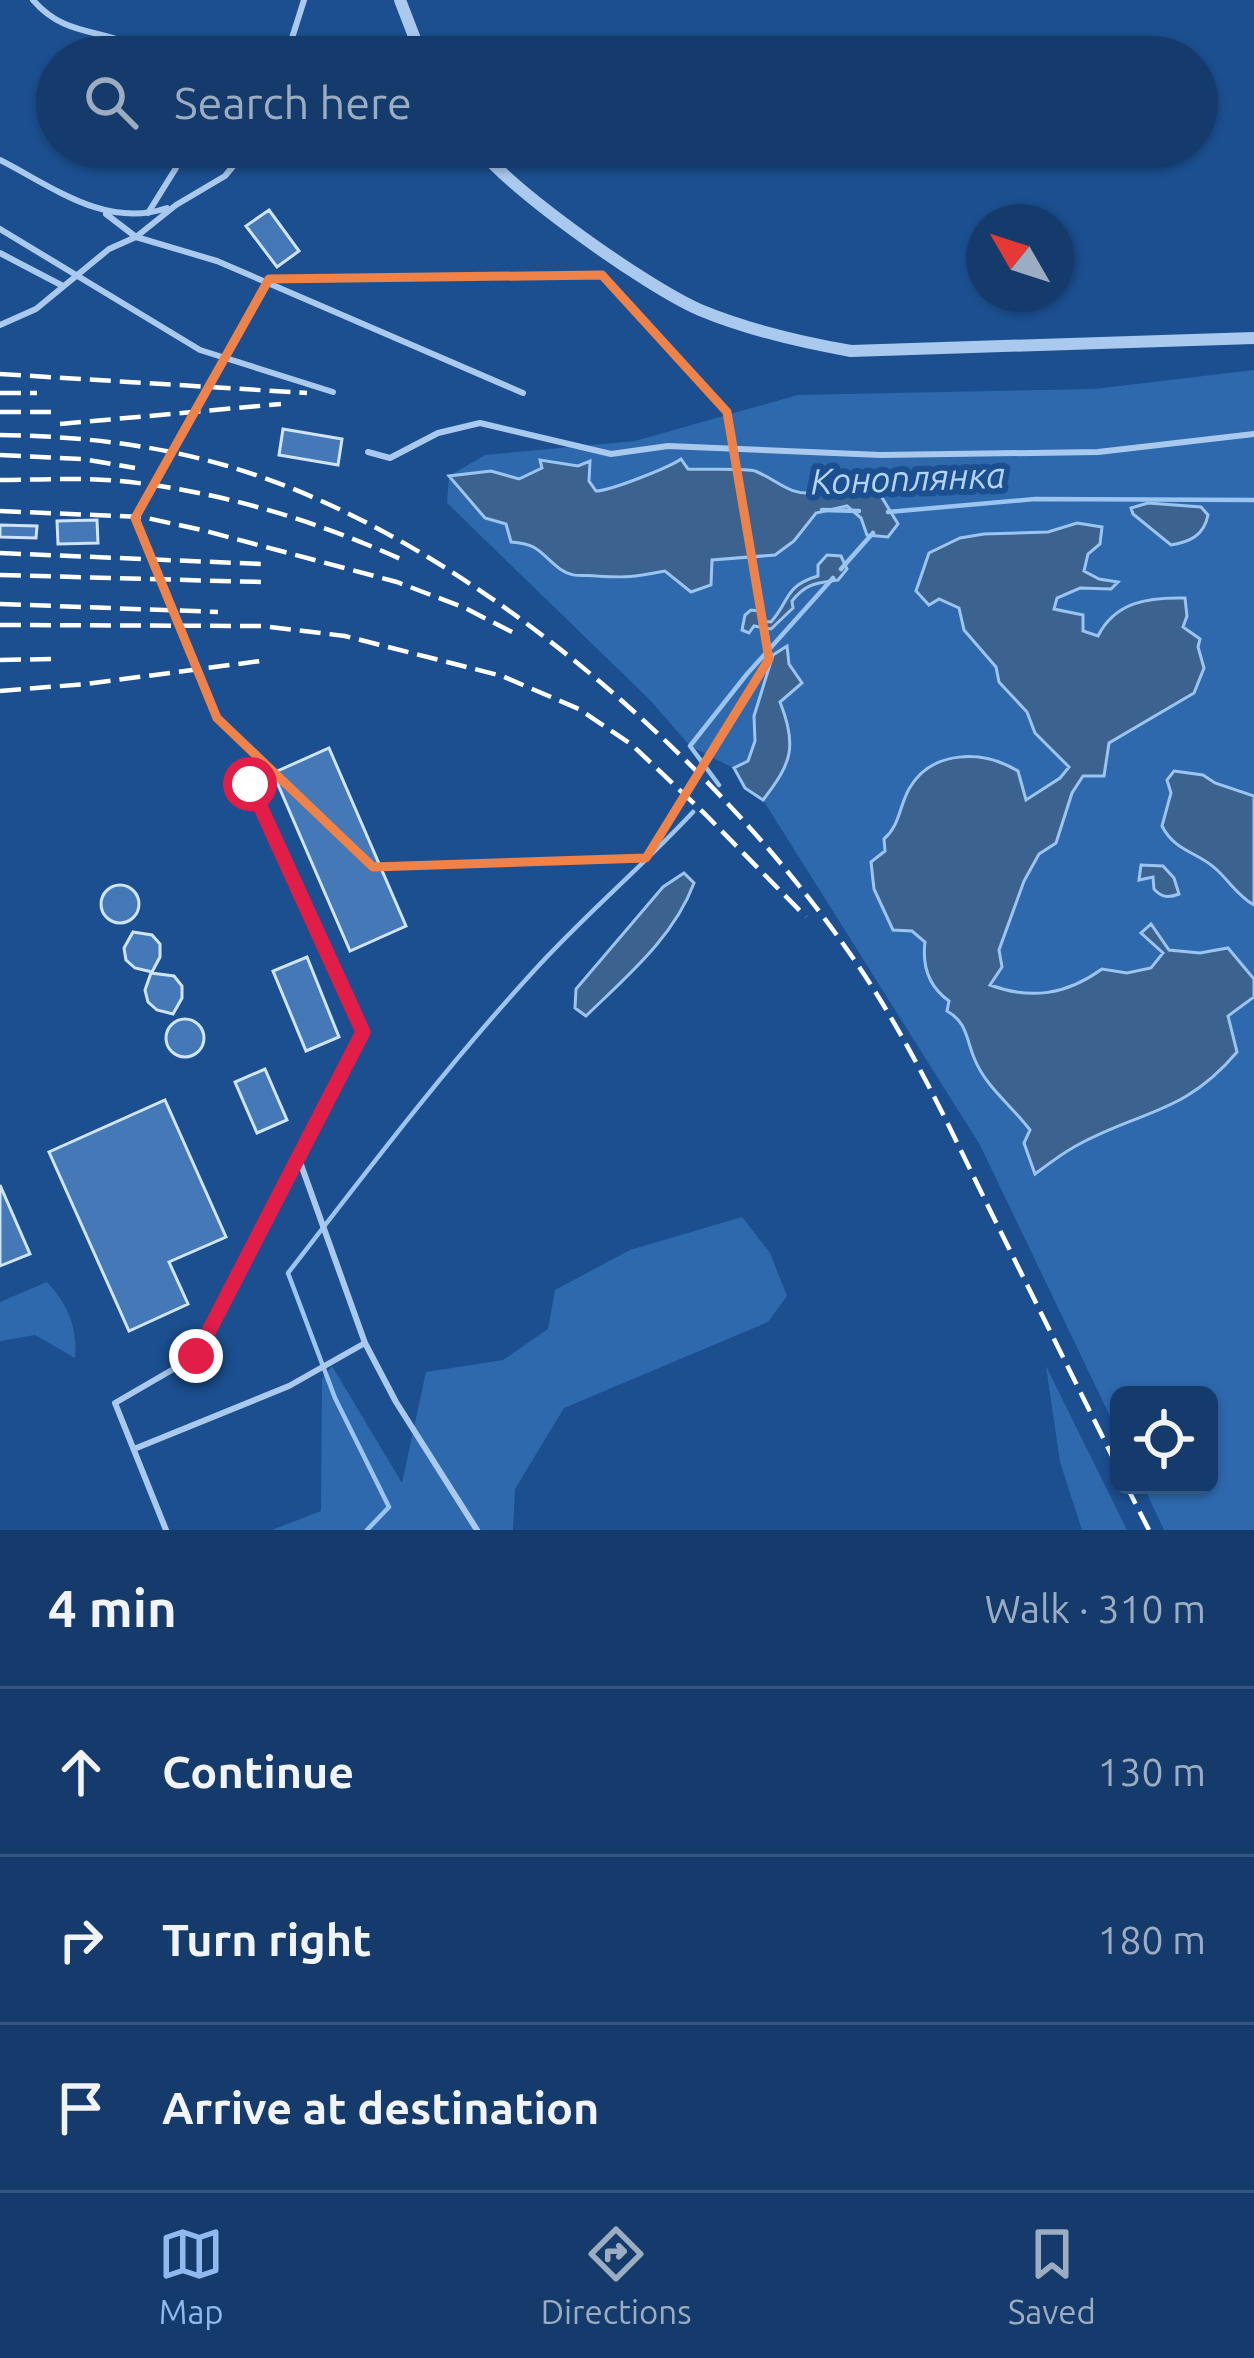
<!DOCTYPE html>
<html lang="en">
<head>
<meta charset="utf-8">
<style>
	:root { --surface:#143b6b; --page:#1d4271; --text:#f1f3f6; --muted:#9dadc1; --line:#33557e; --accent:#90b9f0 }
	body { margin:0; font-family:Ubuntu,sans-serif; background:var(--page); color:var(--text) }
	.controls { position:absolute; right:36px; bottom:36px; display:grid; overflow:hidden; border-radius:18px; box-shadow:0 3px 9px #0004 }
	.controls button { width:108px; height:108px; display:grid; place-items:center; padding:0; border:0; border-bottom:3px solid var(--line); background:var(--surface); color:var(--text); font:60px sans-serif }
	.compass { position:absolute; left:966px; top:204px; width:108px; height:108px; border-radius:50%; background:var(--surface); box-shadow:0 3px 9px #0004; rotate:309deg }
	.stop { position:absolute; width:36px; height:36px; margin:-27px; border:9px solid #e11d48; border-radius:50%; background:#fff }
	.stop.end { background:#e11d48; border-color:#fff; box-shadow:0 3px 12px #0008 }
	.list { margin:0; padding:0; list-style:none }
	h2 { display:flex; justify-content:space-between; align-items:center; height:156px; margin:0; padding:0 48px; font-size:51px }
	h2 small { font-size:39px; font-weight:400; color:var(--muted) }
	.list li { display:grid; grid-template-columns:78px 1fr auto; gap:36px; align-items:center; box-sizing:border-box; height:168px; padding:0 48px; border-top:3px solid var(--line) }
	.list b { display:block; font-size:45px; white-space:nowrap }
	.list em { font-size:39px; font-style:normal; color:var(--muted) }
	.icon { flex:none; width:66px; height:66px; fill:none; stroke:currentColor; stroke-width:2; stroke-linecap:round; stroke-linejoin:round }
	.map { position:relative; flex:none; width:1254px; height:1530px; overflow:hidden }
	.search { position:absolute; background:var(--surface); box-shadow:0 3px 9px #0004; left:36px; right:36px; top:36px; height:132px; display:flex; align-items:center; gap:30px; box-sizing:border-box; padding:0 42px; border-radius:66px; color:var(--muted); font-size:45px }
	.sheet { height:660px; background:var(--surface) }
	nav { display:flex; justify-content:space-around; align-items:center; box-sizing:border-box; height:168px; border-top:3px solid var(--line); background:var(--surface); font-size:33px; color:var(--muted) }
	nav a { display:grid; justify-items:center; gap:6px }
	nav .on { color:var(--accent) }
	.map>svg:first-child { display:block }
	.green { fill:#2e69ad }
	.water { fill:#3c6290; stroke:#9cc4f0; stroke-width:3 }
	.lines { fill:none; stroke-linecap:round; stroke-linejoin:round }
	.stream { stroke:#9cc4f0; stroke-width:4.5 }
	.building { fill:#4478b7; stroke:#cfe3fa; stroke-width:3 }
	.service { stroke:#a9c9ee; stroke-width:6 }
	.minor { stroke:#a9c9ee; stroke-width:12 }
	.rail { stroke:#fff; stroke-width:4.5; stroke-dasharray:21 9; stroke-linecap:butt }
	.route { stroke:#e11d48; stroke-width:15 }
	.marked { fill:none; stroke:#ee8249; stroke-width:9; stroke-linejoin:round }
	.labels { text-anchor:middle; stroke-width:12; stroke-linejoin:round; paint-order:stroke }
	.water-label { font-size:36px; font-style:italic; fill:#b5d3f5; stroke:#1b4f8f }
</style>
</head>
<body>
<div class="map">
<svg width="1254" height="1530" viewBox="0 0 1254 1530">
	<rect width="100%" height="100%" fill="#1b4f8f"/>
	<path class="green" d="M1254,370V1530H1164L1143,1485H1209V1395H1119V1435L980,1145L763,800L745,788L733,768L690,746L650,700L447,503L449,476L485,455L635,441L798,395L1094,389Z
		M742,1217L770,1253L787,1296L768,1322L564,1408L515,1489L513,1530H272L321,1511L322,1379L332,1366L402,1483L426,1372L503,1360L548,1329L555,1290L630,1250Z
		M47,1282C67,1303 78,1328 75,1358L35,1335L0,1341V1302Z
		M1046,1366L1127,1530H1082L1060,1462Z"/>
	<path class="water" d="M681,459L688,469C702,470 747,468 755,471C778,480 788,496 816,493L823,479L834,480L836,491L852,494L878,491L898,524L888,537L867,535L861,518L847,506L816,513L794,541L775,555L712,560L711,585L691,592L665,571C633,577 629,578 597,576C583,574 574,579 560,569C539,553 540,544 511,542L506,524L485,518L449,476L491,471L519,479L542,468L540,460L578,466L590,461L589,481L596,491C610,491 670,467 681,459Z
		M1148,503L1201,507L1208,515C1204,536 1189,542 1171,545L1133,514L1131,508Z
		M1077,523L1102,527L1100,544L1088,554L1084,571L1099,579L1118,582L1111,589L1080,588L1057,598L1054,609L1083,615V631L1098,636C1115,602 1148,597 1185,598L1187,616L1183,627L1200,639L1198,647L1204,668L1194,693L1109,743L1104,776H1083L1072,793L1056,843L1039,854L1024,881L999,950L1002,967L990,985C1031,1000 1066,995 1102,969L1127,973L1151,968L1163,953L1141,933L1151,924L1169,950L1200,953L1228,948L1254,979V997L1228,1016L1237,1052C1183,1116 1139,1110 1074,1147C1060,1155 1047,1165 1035,1174L1024,1143L1030,1130C1013,1107 986,1087 975,1060C966,1040 968,1023 947,1011L949,1001C928,986 922,966 925,942L912,931L893,930L874,889L871,862L885,851L884,839C900,825 899,807 909,789C932,749 983,750 1018,771L1026,800L1060,778L1069,767L1035,733L1027,712L999,682L996,667L964,630L959,608L939,599L929,605L916,591L929,553L960,538L984,534L1048,532Z
		M827,555L841,556L847,569L838,580C817,583 806,583 792,601L793,608L771,629L754,626L749,633L742,630L745,615L751,610L759,611L760,621L771,622C790,601 784,586 818,576V565Z
		M787,646L789,664L802,683L780,702C798,747 791,764 763,800L745,788L734,768L748,761L755,741L754,716L773,655Z
		M1174,771L1203,775L1215,783L1254,796V905C1238,896 1230,882 1217,870C1199,852 1175,852 1162,826L1171,793L1167,780Z
		M1141,865L1163,866L1174,878L1179,894C1169,898 1162,898 1154,889L1153,877L1139,880Z
		M684,873L694,883C674,937 627,976 586,1016L575,1008L576,989L663,887Z"/>
	<g class="lines">
		<path class="stream" d="M822,510L859,511
			M888,512L1035,499L1254,500
			M841,569L873,533
			M719,785L690,746L747,674L833,578
			M367,1530L389,1507L335,1398L288,1273C367,1171 445,1068 531,974C582,917 641,868 693,812"/>
	</g>
	<path class="building" d="M269,210L299,251L277,267L246,226Z
		M283,429L342,439L338,465L279,455Z
		M97,520L98,543L58,544L57,521Z
		M0,525L37,526L36,538L0,537Z
		M329,748L406,926L350,951L273,773Z
		M101 904a19 19 0 1 1 38 0a19 19 0 1 1-38 0Z
		M133,932L152,935L160,944V957L152,972L135,968L126,960L124,948Z
		M307,957L339,1037L306,1051L273,971Z
		M151,973L174,976L182,986V998L173,1014L157,1010L148,1002L145,990Z
		M166 1038a19 19 0 1 1 38 0a19 19 0 1 1-38 0Z
		M265,1069L287,1120L257,1133L235,1082Z
		M165,1100L226,1237L169,1262L188,1304L129,1331L49,1152Z
		M0,1185L30,1254L0,1266Z"/>
	<g class="lines">
		<path class="service" d="M33,0C70,43 111,24 148,57
			M286,57L304,0
			M0,160C53,187 106,229 167,208
			M148,213L176,168L172,147
			M106,214L136,237L217,261L523,393
			M0,229L200,350L333,392
			M0,253L63,286
			M0,325L36,309L109,249L136,237L176,205L225,176L249,147
			M368,452L390,458L438,433L480,423L611,454L668,446L881,455L1098,452L1254,434
			M299,1159L365,1343L396,1402L477,1530
			M134,1449L289,1386L365,1343
			M166,1530L115,1403L196,1356L363,1032L250,784"/>
		<path class="minor" d="M400,0L422,57
			M478,147C513,192 647,287 700,310C748,330 800,342 851,351L1254,338"/>
		<path class="rail" d="M0,374L307,393
			M0,393H37
			M0,412H60
			M60,424L281,404
			M0,435C75,436 152,444 224,465C469,535 735,774 871,985C915,1054 950,1128 986,1202C1030,1291 1075,1381 1119,1470
			M0,455L83,459L135,468
			M0,480C40,480 81,477 120,481C219,491 315,520 405,561
			M0,511L142,517L202,530L397,582L465,608L516,634
			M0,553L263,564
			M0,575L261,582
			M0,604L218,612
			M0,625L262,626L345,636L502,676L579,709L631,744L705,814L806,917
			M0,660L55,659
			M0,691L86,684L268,660
			M1126,1485L1149,1530"/>
	</g>
	<g class="lines">
		<path class="route" d="M196,1356L363,1032L250,784"/>
	</g>
	<path class="marked" d="M602,275L727,412L769,659L646,858L373,867L217,718L135,518L269,279Z"/>
	<g class="labels">
		<g class="water-label">
			<text transform="translate(908 478) rotate(-2)" y="13">Коноплянка</text>
		</g>
	</g>
</svg>
<div class="controls">
<button><svg class="icon" aria-label="locate" viewBox="0 0 24 24"><circle cx="12" cy="12" r="6"/><path d="M12 2v4M12 18v4M2 12h4M18 12h4"/></svg></button>
</div>
<svg class="compass" viewBox="-18 -18 36 36"><path d="M0-13l5 13h-10z" fill="#e53935"/><path d="M0 13l5-13h-10z" fill="#9dadc1"/></svg>
<div class="stop" style="left:250px;top:784px"></div>
<div class="stop end" style="left:196px;top:1356px"></div>
<div class="search"><svg class="icon" aria-label="search" viewBox="0 0 24 24"><circle cx="10" cy="10" r="6"/><path d="M15 15l6 6"/></svg>Search here</div>
</div>
<section class="sheet">
<h2>4 min<small>Walk · 310 m</small></h2>
<ul class="list">
<li><svg class="icon" aria-label="ahead" viewBox="0 0 24 24"><path d="M12 20V5M6 11l6-6 6 6"/></svg><div><b>Continue</b></div><em>130 m</em></li>
<li><svg class="icon" aria-label="right" viewBox="0 0 24 24"><path d="M7 20v-9h11M14 6l5 5-5 5"/></svg><div><b>Turn right</b></div><em>180 m</em></li>
<li><svg class="icon" aria-label="arrive" viewBox="0 0 24 24"><path d="M6 21V4h12l-3 4 3 4H6"/></svg><div><b>Arrive at destination</b></div></li>
</ul>
</section>
<nav>
<a class="on"><svg class="icon" aria-label="map" viewBox="0 0 24 24"><path d="M3 6l6-2 6 2 6-2v14l-6 2-6-2-6 2zM9 4v14M15 6v14"/></svg>Map</a>
<a><svg class="icon" aria-label="directions" viewBox="0 0 24 24"><path d="M12 3l9 9-9 9-9-9zM9 14v-3h6M13 9l2 2-2 2"/></svg>Directions</a>
<a><svg class="icon" aria-label="saved" viewBox="0 0 24 24"><path d="M7 4h10v16l-5-4-5 4z"/></svg>Saved</a>
</nav>
</body>
</html>
